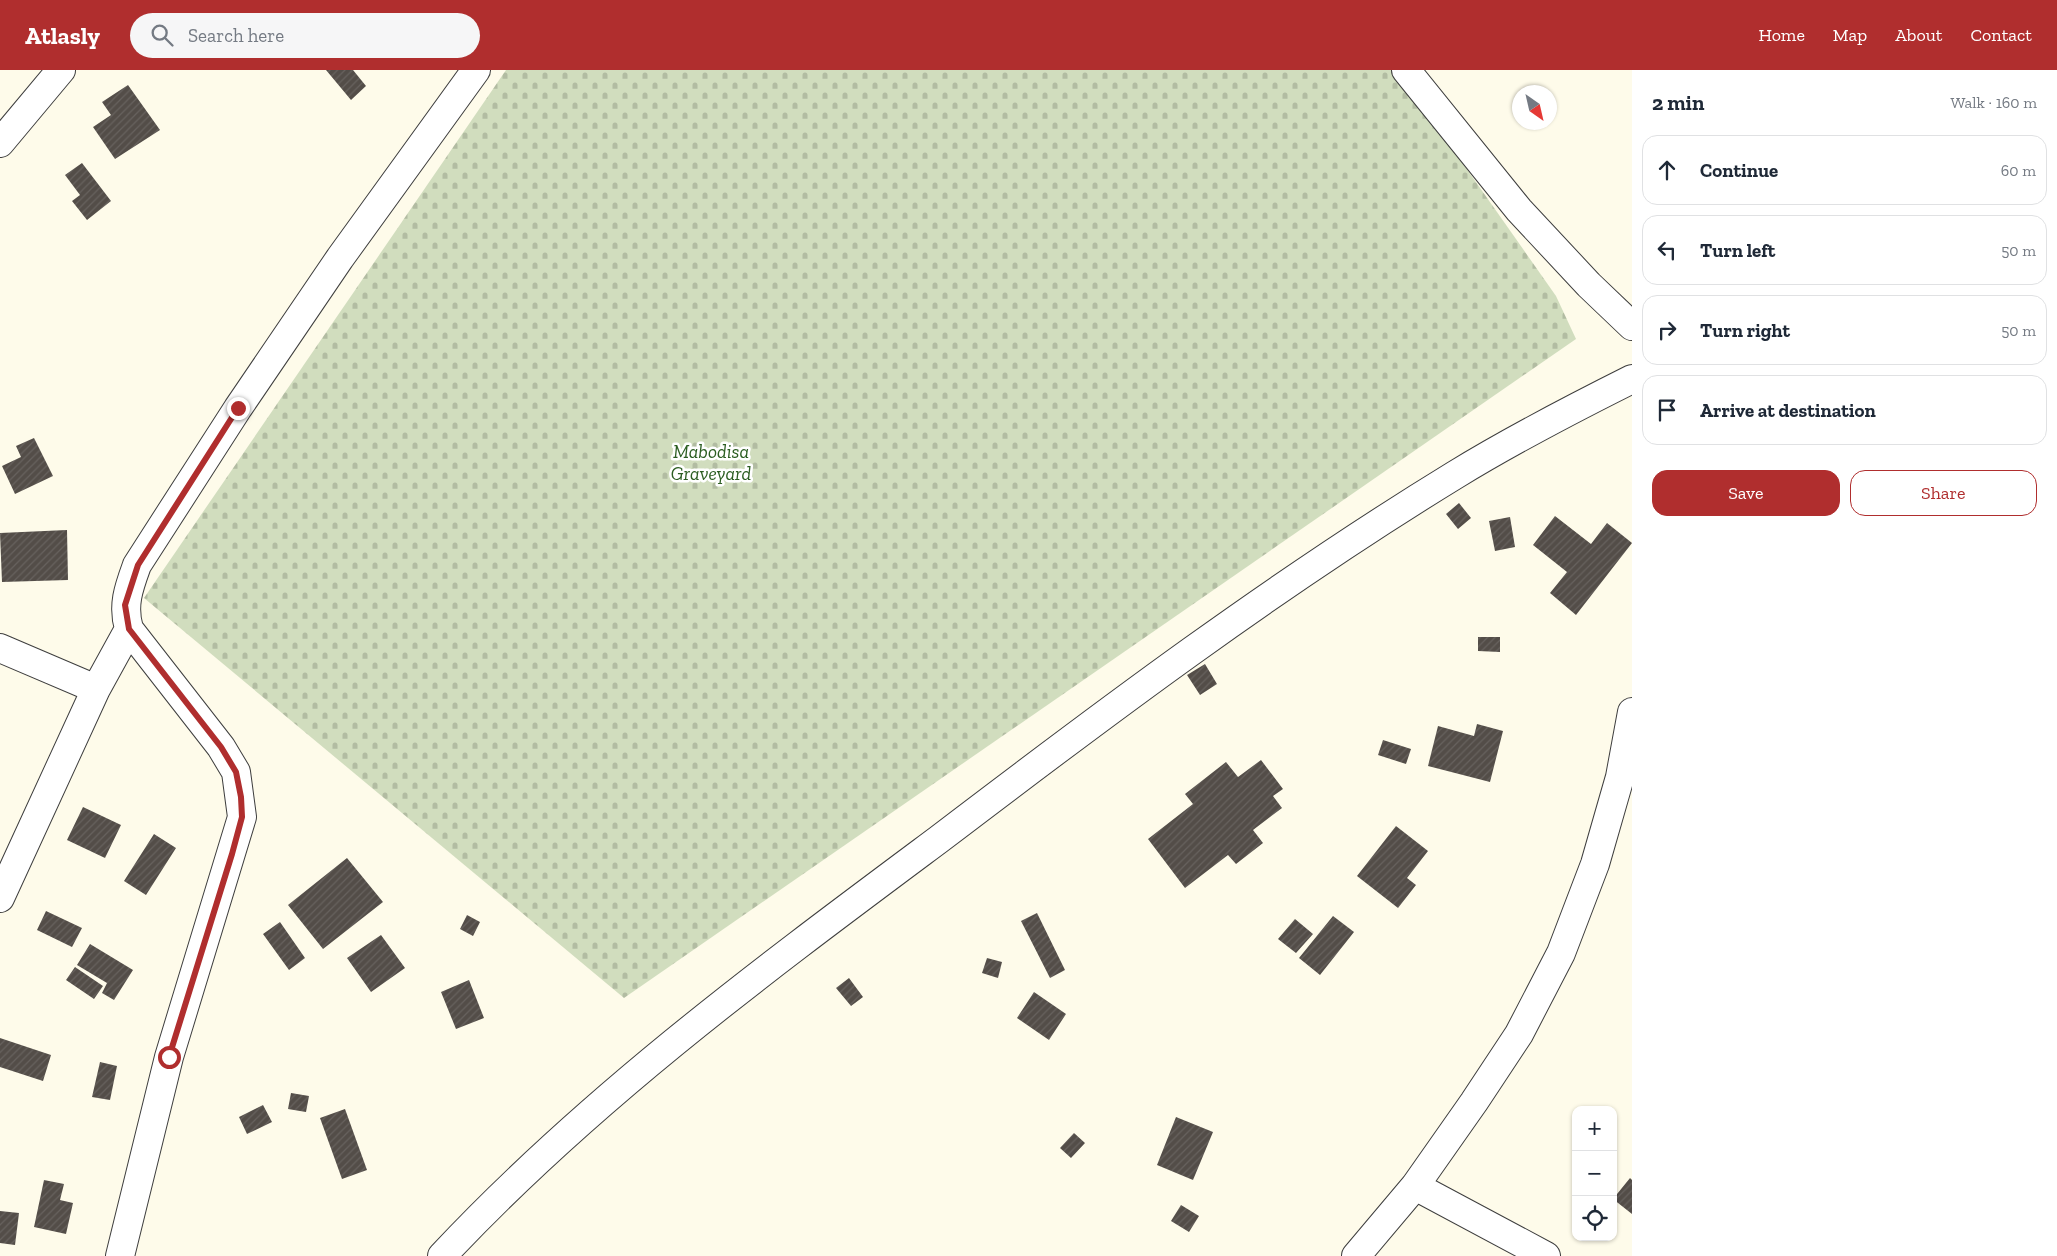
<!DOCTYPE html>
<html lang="en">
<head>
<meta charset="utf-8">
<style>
	:root { --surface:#fff; --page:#f6f6f7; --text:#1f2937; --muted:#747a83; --line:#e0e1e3; --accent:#b02e2e }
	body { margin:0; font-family:"Zilla Slab",serif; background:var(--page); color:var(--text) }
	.controls { position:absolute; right:15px; bottom:15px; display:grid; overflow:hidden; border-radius:10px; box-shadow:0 1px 4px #0004 }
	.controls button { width:45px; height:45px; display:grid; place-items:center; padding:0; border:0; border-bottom:1px solid var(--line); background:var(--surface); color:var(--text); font:25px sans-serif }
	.compass { position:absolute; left:1512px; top:15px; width:45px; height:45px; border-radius:50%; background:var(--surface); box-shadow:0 1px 4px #0004; rotate:146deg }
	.stop { position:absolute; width:15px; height:15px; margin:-11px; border:4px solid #b02e2e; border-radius:50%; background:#fff }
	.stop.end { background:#b02e2e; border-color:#fff; box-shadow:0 1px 5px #0008 }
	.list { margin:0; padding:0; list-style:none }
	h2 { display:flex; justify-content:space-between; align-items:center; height:65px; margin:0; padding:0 20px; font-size:21px }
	h2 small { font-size:16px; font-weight:400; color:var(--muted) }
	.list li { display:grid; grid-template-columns:32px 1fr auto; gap:15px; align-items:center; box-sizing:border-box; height:70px; margin:0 10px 10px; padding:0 10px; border:1px solid var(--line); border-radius:15px }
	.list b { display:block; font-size:19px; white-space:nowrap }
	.list em { font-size:16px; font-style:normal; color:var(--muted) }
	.actions { display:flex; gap:10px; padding:15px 20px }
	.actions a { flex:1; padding:11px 0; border:1px solid var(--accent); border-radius:15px; text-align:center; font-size:18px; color:var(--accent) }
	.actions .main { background:var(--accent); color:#fff }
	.icon { flex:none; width:28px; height:28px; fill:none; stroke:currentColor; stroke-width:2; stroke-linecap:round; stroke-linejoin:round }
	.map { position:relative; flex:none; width:1632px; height:1186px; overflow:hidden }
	header { display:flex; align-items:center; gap:30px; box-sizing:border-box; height:70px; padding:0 25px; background:var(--accent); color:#fff }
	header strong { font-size:24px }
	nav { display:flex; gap:28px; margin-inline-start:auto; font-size:18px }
	.search { width:350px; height:45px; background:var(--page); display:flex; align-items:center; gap:12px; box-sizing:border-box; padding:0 18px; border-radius:28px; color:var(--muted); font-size:19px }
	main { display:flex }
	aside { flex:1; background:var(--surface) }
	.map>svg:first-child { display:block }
	.cemetery { fill:url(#cemetery-stones) }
	.building { fill:url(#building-hatch) }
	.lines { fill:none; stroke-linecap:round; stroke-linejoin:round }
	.minor-casing { stroke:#3e3e3e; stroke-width:30 }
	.minor { stroke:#fff; stroke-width:28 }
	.route { stroke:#b02e2e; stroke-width:6 }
	.labels { text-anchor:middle; stroke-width:5; stroke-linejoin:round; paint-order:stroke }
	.park-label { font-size:19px; font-style:italic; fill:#2b5d21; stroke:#fff }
</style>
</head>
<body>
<header>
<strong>Atlasly</strong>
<div class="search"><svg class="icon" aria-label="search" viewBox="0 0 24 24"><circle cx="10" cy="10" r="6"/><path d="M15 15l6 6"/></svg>Search here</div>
<nav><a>Home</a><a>Map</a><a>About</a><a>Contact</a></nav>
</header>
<main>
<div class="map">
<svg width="1632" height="1186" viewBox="0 0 1632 1186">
	<defs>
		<pattern id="cemetery-stones" width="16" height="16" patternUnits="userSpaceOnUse" patternTransform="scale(1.25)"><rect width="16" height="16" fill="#d1ddbe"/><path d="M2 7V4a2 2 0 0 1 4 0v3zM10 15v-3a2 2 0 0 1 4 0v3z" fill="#b2bca2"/></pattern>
		<pattern id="building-hatch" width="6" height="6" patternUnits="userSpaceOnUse" patternTransform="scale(1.25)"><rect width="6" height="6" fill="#534d48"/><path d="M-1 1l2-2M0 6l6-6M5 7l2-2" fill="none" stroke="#67625e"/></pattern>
	</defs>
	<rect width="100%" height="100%" fill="#fefbea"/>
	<path class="cemetery" d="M506,0H1397L1556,226L1576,269L624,928L144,528Z"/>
	<path class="building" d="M326,0H353L366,16L351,30Z
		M128,15L160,60L115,89L93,57L111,45L102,32Z
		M82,93L111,131L87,150L72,131L80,125L65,105Z
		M34,368L53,406L15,424L2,396L21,387L16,376Z
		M1459,433L1471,448L1458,459L1446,444Z
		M1555,446L1591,474L1607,453L1632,473L1576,545L1550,523L1567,502L1533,475Z
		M1510,447L1515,477L1495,481L1489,451Z
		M67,460L68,510L2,512L0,463Z
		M1478,567H1500V582L1478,581Z
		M1205,594L1217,614L1200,625L1187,605Z
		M1477,654L1503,661L1490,712L1428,696L1438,656L1474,666Z
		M1383,670L1411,679L1406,694L1378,685Z
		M1261,690L1283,719L1273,726L1282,738L1253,760L1263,773L1236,794L1228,785L1185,818L1148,769L1193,734L1185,724L1226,692L1238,707Z
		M83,737L121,755L105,788L67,770Z
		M1396,756L1428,781L1407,808L1416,815L1398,838L1357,806Z
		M154,764L176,778L146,825L124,811Z
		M347,788L383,832L323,879L288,835Z
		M46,841L82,858L72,877L37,860Z
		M1037,843L1065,900L1050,908L1021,851Z
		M467,845L480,852L473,866L460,859Z
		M1333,846L1354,862L1320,905L1299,888Z
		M1295,849L1313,864L1296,883L1278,869Z
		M280,852L305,888L289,900L263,864Z
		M381,865L405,898L371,922L347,888Z
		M90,874L133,900L114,930L102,923L107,913L77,895Z
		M987,888L1002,892L998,908L982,903Z
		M75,897L103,916L94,929L66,910Z
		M849,908L863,927L851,936L836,918Z
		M469,910L484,948L456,959L441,922Z
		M1034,922L1066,944L1049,970L1017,948Z
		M0,968L51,985L43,1011L0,997Z
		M100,992L117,996L110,1030L92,1027Z
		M291,1023L309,1026L306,1042L288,1039Z
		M263,1035L272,1052L247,1064L239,1047Z
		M345,1039L367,1100L342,1109L320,1048Z
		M1176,1047L1213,1062L1193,1110L1157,1095Z
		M1074,1063L1085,1073L1071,1088L1060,1078Z
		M1630,1108L1632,1110V1144L1613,1129Z
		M44,1110L64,1114L60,1130L73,1133L66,1164L34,1157Z
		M1181,1135L1199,1146L1189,1162L1171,1151Z
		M0,1141L19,1143L15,1175L0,1173Z"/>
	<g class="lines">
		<g class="minor-casing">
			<path id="minor" d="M1406,0L1519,140L1589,215L1632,256
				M0,73L61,0
				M0,578L96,619
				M0,828L96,619L129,559
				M1415,1116L1546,1186
				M120,1186L169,987L242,747L236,702L221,677L129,559C122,535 129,517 137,495L238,338L340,188L476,0
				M442,1186C590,1028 765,899 938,770C1106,642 1275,515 1455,405C1512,370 1572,339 1632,309
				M1356,1186L1415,1116L1474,1032L1519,964L1561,883L1595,794L1620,707L1632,642"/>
		</g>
		<use href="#minor" class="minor"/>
	</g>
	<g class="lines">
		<path class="route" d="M169,987L232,784L242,747L241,727L236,702L221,677L129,559L125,535L138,495L238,338"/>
	</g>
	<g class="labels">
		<g class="park-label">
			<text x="711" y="388">Mabodisa<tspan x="711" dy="22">Graveyard</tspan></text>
		</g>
	</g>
</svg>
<div class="controls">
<button>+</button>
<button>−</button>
<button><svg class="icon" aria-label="locate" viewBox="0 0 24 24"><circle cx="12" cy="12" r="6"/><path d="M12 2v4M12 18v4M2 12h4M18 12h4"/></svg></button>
</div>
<svg class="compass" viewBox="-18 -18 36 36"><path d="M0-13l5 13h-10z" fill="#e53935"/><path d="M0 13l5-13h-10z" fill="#747a83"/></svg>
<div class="stop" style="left:169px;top:987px"></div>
<div class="stop end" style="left:238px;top:338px"></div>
</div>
<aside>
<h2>2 min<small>Walk · 160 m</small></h2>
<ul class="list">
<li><svg class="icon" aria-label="ahead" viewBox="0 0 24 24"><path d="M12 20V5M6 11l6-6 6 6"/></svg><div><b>Continue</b></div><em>60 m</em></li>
<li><svg class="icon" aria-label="left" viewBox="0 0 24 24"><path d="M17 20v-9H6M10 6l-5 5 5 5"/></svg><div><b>Turn left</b></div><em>50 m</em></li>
<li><svg class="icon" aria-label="right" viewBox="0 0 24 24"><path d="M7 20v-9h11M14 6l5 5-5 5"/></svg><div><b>Turn right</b></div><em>50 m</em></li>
<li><svg class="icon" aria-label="arrive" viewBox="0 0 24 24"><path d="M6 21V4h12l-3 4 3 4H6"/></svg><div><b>Arrive at destination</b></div></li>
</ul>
<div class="actions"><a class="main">Save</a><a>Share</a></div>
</aside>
</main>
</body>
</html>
